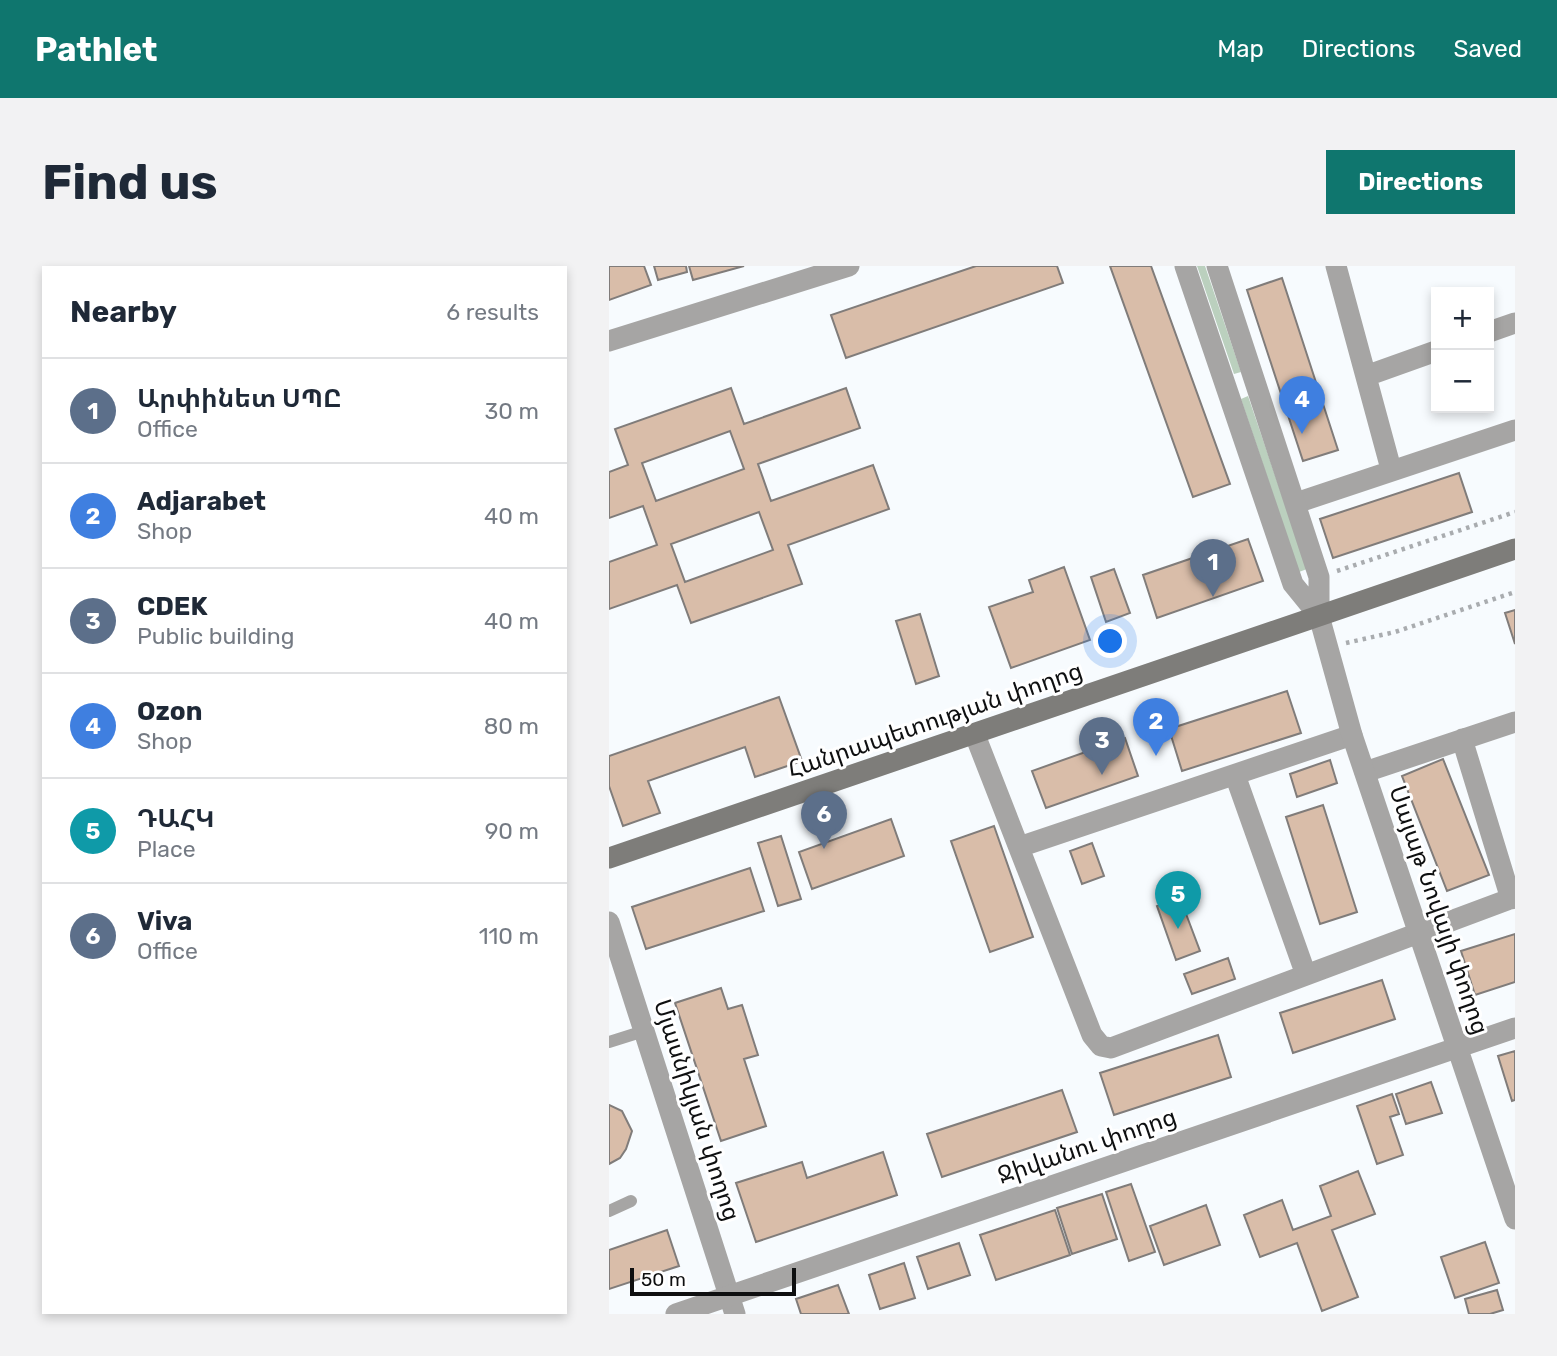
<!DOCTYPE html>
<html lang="en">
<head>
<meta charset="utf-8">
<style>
	:root { --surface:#fff; --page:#f2f2f3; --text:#1f2937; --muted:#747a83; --line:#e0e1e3; --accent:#0f766e }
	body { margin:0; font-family:Rubik,"Noto Sans Armenian",sans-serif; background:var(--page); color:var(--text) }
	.controls { position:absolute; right:21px; top:21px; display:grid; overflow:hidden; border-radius:0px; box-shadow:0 4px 10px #0003 }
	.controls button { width:63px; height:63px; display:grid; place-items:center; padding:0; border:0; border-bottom:2px solid var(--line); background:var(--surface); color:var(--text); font:35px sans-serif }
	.scale { position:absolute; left:21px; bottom:18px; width:166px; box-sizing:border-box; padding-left:7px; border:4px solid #0e0f10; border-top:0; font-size:19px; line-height:24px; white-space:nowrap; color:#0e0f10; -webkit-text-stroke:5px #fff; paint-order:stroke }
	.you { position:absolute; left:502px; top:376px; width:24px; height:24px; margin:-18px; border:5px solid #fff; border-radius:50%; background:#1a73e8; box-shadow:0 0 0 10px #1a73e833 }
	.badge { display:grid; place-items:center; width:46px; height:46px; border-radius:50%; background:var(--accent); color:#fff; font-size:23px; font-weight:700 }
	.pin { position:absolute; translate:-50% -58px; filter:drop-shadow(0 2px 4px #0008) }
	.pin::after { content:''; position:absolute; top:37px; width:24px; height:21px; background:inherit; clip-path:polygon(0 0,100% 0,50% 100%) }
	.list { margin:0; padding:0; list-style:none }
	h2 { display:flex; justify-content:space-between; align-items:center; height:91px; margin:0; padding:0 28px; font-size:30px }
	h2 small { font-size:23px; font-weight:400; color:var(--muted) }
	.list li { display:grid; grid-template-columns:46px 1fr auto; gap:21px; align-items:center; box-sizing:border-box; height:105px; padding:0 28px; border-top:2px solid var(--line) }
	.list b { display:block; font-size:26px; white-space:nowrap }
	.list p { margin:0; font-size:23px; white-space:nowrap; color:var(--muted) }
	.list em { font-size:23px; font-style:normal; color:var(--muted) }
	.map { position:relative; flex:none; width:906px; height:1048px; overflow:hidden; border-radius:0px }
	header { display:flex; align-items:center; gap:42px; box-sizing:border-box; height:98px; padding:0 35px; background:var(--accent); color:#fff }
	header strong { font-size:33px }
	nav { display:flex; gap:38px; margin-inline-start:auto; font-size:24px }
	.intro { display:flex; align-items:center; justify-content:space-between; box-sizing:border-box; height:168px; padding:0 42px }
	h1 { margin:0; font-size:49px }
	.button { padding:18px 32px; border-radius:0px; background:var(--accent); color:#fff; font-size:24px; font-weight:700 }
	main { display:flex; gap:42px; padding:0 42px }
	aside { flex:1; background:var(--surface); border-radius:0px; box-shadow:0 4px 10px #0003 }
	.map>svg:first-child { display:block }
	.grass { fill:#bbd0be }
	.building { fill:#d9bda9; stroke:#807c7a; stroke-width:2; fill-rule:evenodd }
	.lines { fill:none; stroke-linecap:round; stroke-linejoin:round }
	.path { stroke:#a9acaf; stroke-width:4.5; stroke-dasharray:3.5 5; stroke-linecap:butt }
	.service { stroke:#a6a5a4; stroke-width:12 }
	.minor { stroke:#a6a5a4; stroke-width:21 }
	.tertiary { stroke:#a6a5a4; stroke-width:21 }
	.secondary { stroke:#7e7d7a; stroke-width:21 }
	.labels { text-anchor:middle; stroke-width:6; stroke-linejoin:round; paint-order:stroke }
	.street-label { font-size:24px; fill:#0e0f10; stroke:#fff }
</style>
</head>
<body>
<header>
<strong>Pathlet</strong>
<nav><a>Map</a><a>Directions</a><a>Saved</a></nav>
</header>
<div class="intro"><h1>Find us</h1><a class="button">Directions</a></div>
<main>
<aside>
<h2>Nearby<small>6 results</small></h2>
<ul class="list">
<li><span class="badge" style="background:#5c6f8a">1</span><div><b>Արփինետ ՍՊԸ</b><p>Office</p></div><em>30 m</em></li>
<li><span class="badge" style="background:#3f7fe0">2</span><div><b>Adjarabet</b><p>Shop</p></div><em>40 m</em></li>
<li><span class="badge" style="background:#5c6f8a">3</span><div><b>CDEK</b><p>Public building</p></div><em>40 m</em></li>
<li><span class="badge" style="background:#3f7fe0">4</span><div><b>Ozon</b><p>Shop</p></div><em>80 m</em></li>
<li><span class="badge" style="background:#0f9aa8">5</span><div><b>ԴԱՀԿ</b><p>Place</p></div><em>90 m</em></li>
<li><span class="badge" style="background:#5c6f8a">6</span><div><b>Viva</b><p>Office</p></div><em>110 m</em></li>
</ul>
</aside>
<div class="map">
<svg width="906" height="1048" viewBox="0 0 906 1048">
	<rect width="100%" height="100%" fill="#f7fbfe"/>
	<path class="grass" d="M588,0H596L632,106L625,108Z
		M639,130L698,303L690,306L632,133Z"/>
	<path class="building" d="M0,0H35L42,19L0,34Z
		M45,0H77L78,6L49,14Z
		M80,0H135L84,14Z
		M367,0H448L454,17L237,92L222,49Z
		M501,0H542L621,218L584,231Z
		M673,12L729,184L694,195L638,24Z
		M122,122L135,158L237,122L251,162L149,198L162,235L264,199L280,243L179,279L193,318L82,357L68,319L0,343V296L48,279L34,240L0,252V206L19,199L6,163ZM121,165L135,203L47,235L33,197ZM150,246L164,284L76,316L62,278Z
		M850,207L863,246L724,292L711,253Z
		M639,273L654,315L548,352L534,309Z
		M455,301L481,374L402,402L380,341L424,326L420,314Z
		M505,303L521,347L497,356L482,311Z
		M906,344V378L896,347Z
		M311,348L330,410L307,418L287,355Z
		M678,425L692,467L573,505L560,463Z
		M170,431L193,495L146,511L136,481L39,515L51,547L14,560L0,520V490Z
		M516,472L529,510L437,542L423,505Z
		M834,493L880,609L838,625L793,510Z
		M721,494L728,517L688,531L681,508Z
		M714,539L748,646L711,658L677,551Z
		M282,553L295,590L203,623L190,586Z
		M385,560L424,671L381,686L342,575Z
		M172,570L192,633L169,640L149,577Z
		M483,577L495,610L473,618L461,585Z
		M141,602L155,645L37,683L23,641Z
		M571,632L591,685L567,694L548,640Z
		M906,668V716L866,729L852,685Z
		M619,692L626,713L583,728L575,708Z
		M773,714L786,753L684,787L671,747Z
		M112,722L119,743L133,739L149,789L135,793L157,860L112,875L66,737Z
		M609,769L622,811L505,849L491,807Z
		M906,785V834L903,835L889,790Z
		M822,816L833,847L797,858L787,828Z
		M453,824L468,866L333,911L318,868Z
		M783,828L790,848L781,851L794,889L768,898L748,840Z
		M0,839L13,845L23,865L17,883L11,892L0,898Z
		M274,886L288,929L147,976L127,917L193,896L198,912Z
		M749,905L766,948L723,964L749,1031L713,1045L688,977L651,991L635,949L673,934L684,964L722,950L711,920Z
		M522,918L546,986L520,995L497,926Z
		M493,928L508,973L463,988L448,942Z
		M597,939L611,979L555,999L541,960Z
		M446,944L461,989L387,1014L371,969Z
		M58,964L70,1000L0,1023V984Z
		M876,976L890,1017L846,1032L832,991Z
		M350,977L361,1009L319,1023L308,991Z
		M295,997L306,1032L271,1043L260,1009Z
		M229,1019L240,1048H192L187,1033Z
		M888,1024L894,1044L881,1048H860L856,1033Z"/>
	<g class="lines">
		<path class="path" d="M728,305L906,246
			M737,377L786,366L906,326"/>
		<path class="service" d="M0,776L35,765
			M0,945L22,935"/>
		<path class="minor" d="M727,0L782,203
			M880,66L906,57
			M0,75L240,0
			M757,110L827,85
			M687,237L906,164
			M366,469L483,769L492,780L502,782L906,631
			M853,473L902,633
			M756,506L906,456
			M626,509L697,709
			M410,581L743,469
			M0,656L126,1048"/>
		<path class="tertiary" d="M576,0L684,318L710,350
			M608,0L710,311V350L743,469L906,953
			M67,1048L906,762"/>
		<path class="secondary" d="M0,592L906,283"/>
	</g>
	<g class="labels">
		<g class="street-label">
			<text transform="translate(326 454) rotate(-19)" y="8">Հանրապետության փողոց</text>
			<text transform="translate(830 644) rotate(71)" y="8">Սայաթ Նովայի փողոց</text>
			<text transform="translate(88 844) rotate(72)" y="8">Մյասնիկյան փողոց</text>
			<text transform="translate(478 880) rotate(-19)" y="8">Ջիվանու փողոց</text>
		</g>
	</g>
</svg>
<div class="controls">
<button>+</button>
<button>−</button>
</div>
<div class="scale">50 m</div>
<div class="you"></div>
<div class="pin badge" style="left:604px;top:331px;background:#5c6f8a">1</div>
<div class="pin badge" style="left:547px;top:490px;background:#3f7fe0">2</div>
<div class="pin badge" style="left:493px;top:509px;background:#5c6f8a">3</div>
<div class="pin badge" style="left:693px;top:168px;background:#3f7fe0">4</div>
<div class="pin badge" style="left:569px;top:663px;background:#0f9aa8">5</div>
<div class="pin badge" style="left:215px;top:583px;background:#5c6f8a">6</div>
</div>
</main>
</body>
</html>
